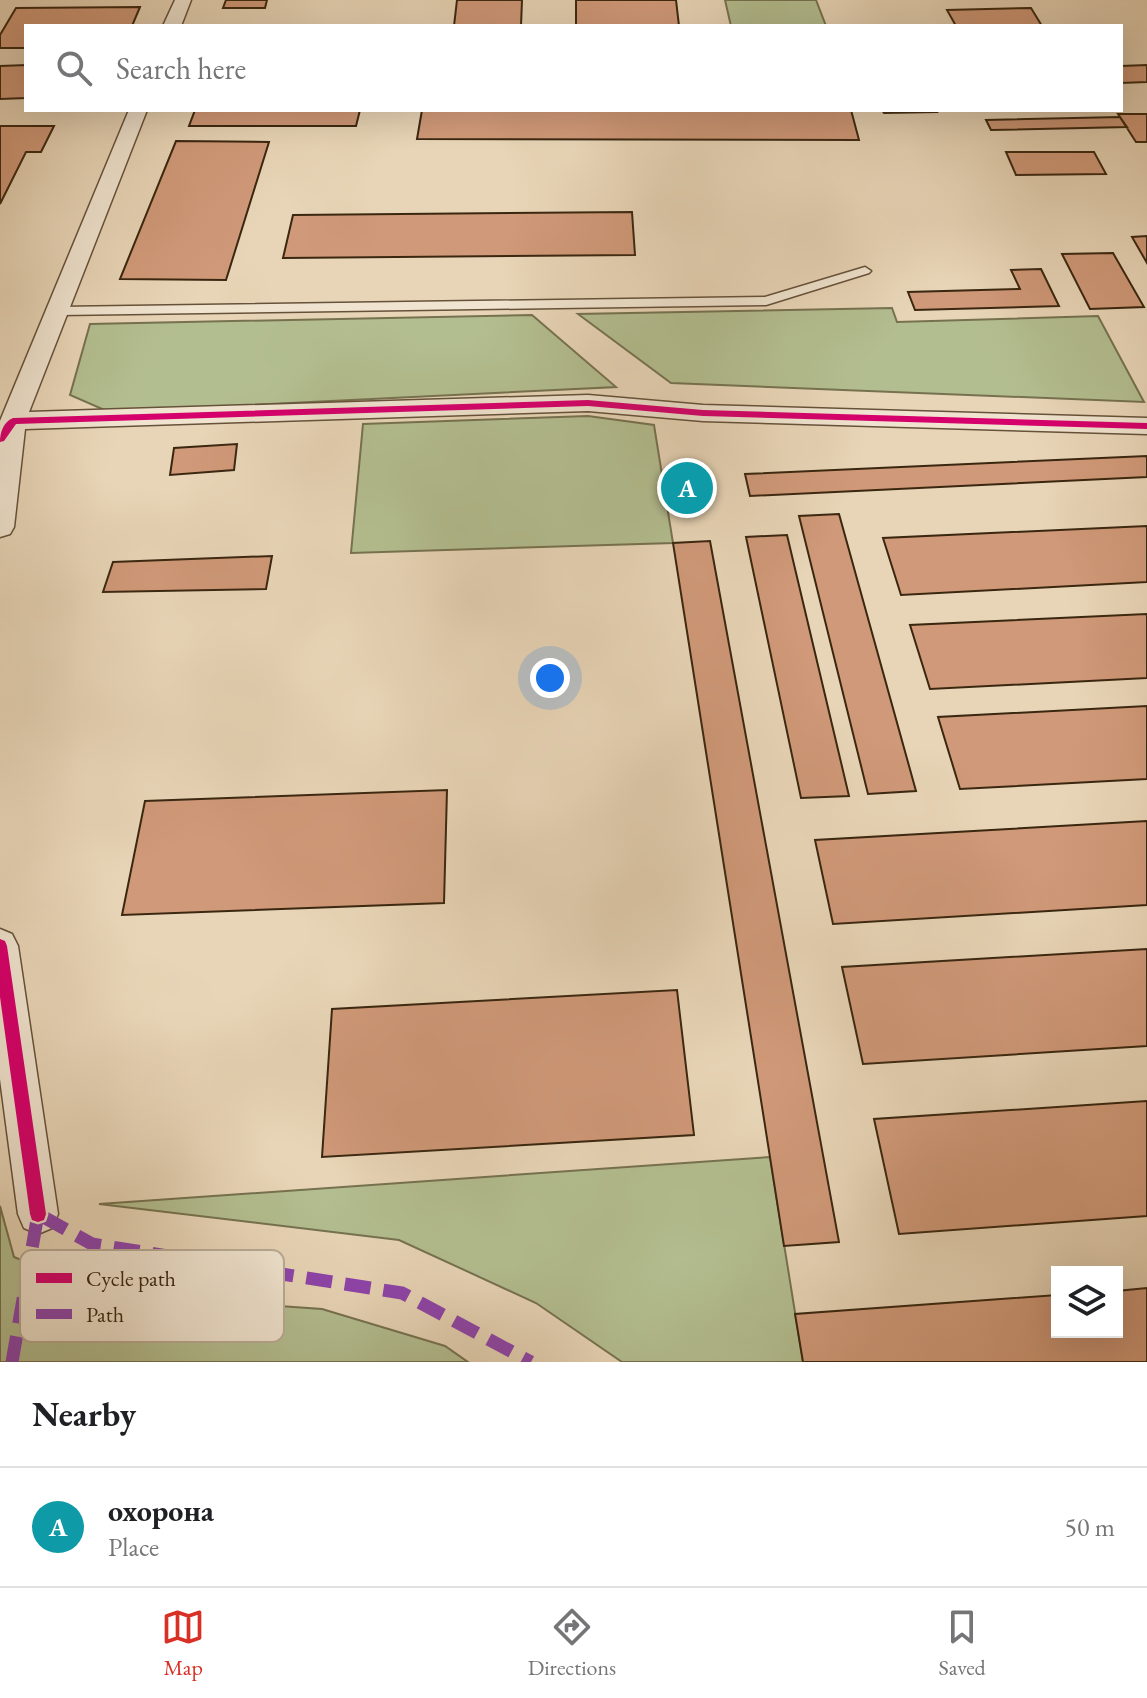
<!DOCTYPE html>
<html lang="en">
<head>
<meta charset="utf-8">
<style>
	:root { --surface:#fff; --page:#f6f6f6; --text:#202124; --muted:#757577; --line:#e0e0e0; --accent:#d93025 }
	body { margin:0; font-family:"EB Garamond",serif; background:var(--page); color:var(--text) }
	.controls { position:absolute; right:24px; bottom:24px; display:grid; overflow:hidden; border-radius:0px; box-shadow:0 8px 32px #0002 }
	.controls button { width:72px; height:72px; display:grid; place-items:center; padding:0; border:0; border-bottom:2px solid var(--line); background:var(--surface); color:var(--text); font:40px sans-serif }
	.you { position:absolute; left:550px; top:678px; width:28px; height:28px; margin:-20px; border:6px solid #fff; border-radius:50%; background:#1a73e8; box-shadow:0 0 0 12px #1a73e833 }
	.badge { display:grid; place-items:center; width:52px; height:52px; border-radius:50%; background:var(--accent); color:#fff; font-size:26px; font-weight:700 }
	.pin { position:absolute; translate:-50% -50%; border:4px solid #fff; box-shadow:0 2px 8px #0006 }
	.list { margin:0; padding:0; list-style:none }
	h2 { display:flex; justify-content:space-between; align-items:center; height:104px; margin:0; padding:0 32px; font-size:34px }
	h2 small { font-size:26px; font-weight:400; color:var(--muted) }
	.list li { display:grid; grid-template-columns:52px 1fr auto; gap:24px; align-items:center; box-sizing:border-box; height:120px; padding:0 32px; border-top:2px solid var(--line) }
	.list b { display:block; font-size:30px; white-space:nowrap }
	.list p { margin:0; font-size:26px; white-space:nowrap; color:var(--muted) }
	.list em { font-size:26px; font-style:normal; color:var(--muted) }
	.icon { flex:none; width:44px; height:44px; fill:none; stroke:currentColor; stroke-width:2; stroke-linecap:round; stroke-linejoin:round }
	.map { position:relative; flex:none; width:1147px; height:1362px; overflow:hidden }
	.search { position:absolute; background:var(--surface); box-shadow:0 8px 32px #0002; left:24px; right:24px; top:24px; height:88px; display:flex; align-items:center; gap:20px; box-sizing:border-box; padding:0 28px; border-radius:0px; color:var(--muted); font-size:30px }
	.sheet { height:224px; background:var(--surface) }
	nav { display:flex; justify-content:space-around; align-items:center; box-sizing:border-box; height:112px; border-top:2px solid var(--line); background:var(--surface); font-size:22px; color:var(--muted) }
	nav a { display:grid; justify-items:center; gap:4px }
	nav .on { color:var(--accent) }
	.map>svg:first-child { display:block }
	.green { fill:#b3be90; stroke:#767250; stroke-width:2 }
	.building { fill:#d09979; stroke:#3a2710; stroke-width:2 }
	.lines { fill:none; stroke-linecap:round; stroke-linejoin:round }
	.service-casing { stroke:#66523a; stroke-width:3 }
	.minor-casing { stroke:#66523a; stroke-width:3 }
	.service { fill:#f0e4d0; fill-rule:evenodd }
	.minor { fill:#f0e4d0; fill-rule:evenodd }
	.quiet { stroke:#8e44ad; stroke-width:13; stroke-dasharray:26 13; stroke-linecap:butt }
	.cycleway-casing { stroke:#f0e4d0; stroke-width:5 }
	.cycleway { fill:#d6006c; fill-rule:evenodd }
	.key { fill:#f0e4d0; stroke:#b9ab96; stroke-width:2 }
	.key-label { font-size:22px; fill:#3a2710 }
</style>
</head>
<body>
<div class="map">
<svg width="1147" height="1362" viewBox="0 0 1147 1362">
	<rect width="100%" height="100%" fill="#e8d5b7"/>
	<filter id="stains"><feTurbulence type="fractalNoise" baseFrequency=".0025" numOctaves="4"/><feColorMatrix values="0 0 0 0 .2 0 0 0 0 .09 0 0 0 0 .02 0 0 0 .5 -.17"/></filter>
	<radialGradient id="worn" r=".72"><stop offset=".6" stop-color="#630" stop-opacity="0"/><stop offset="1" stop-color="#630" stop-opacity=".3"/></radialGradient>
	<path class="green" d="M725,0H816L826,26H731Z
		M892,308L897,322L1098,316L1144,402L671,383L578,314Z
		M532,315L616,387L109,412L70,395L90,324Z
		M588,416L654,425L673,543L351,553L363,424Z
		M770,1157L803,1362H622L536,1303L399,1240L99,1204Z
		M0,1206L14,1257L104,1294L322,1309L445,1346L468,1362H0Z"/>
	<path class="building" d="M226,0H267L265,8H223Z
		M457,0H522L521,26H454Z
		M576,0H676L679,26H576Z
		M140,7L132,26H26V48H0V35L16,8Z
		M1031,8L1042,26H956L947,10Z
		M26,65V98L0,99V66Z
		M1147,65V82L1121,83V66Z
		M195,110H360L356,126H189Z
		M422,110H851L859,140L417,139Z
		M882,110H936L937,112L884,113Z
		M1118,114H1147V142H1136Z
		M1120,117L1127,127L991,130L986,120Z
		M0,126H54L41,152H26L0,204Z
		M176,141L269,142L226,280L120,279Z
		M1006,152H1094L1106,174L1016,175Z
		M632,212L635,255L283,258L293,215Z
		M1147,236V263L1132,237Z
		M1113,253L1144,307L1090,309L1062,254Z
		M1041,269L1059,306L915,310L908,292L1020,289L1011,270Z
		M237,444L234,470L170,475L174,448Z
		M1147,456V477L750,496L745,474Z
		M707,476L711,498L667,500L663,478Z
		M839,514L916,791L868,794L799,516Z
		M1147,526V582L901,595L883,538Z
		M787,535L849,796L801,798L746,537Z
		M710,541L839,1242L784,1246L673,543Z
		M272,556L266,589L103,592L113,562Z
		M1147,614V678L930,689L910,625Z
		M1147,706V779L960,789L938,717Z
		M447,790L444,903L122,915L145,801Z
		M1147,821V905L833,924L815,840Z
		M1147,949V1046L863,1064L842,967Z
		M677,990L694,1135L322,1157L332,1009Z
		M1147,1101V1216L899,1234L874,1119Z
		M1147,1288V1362H803L795,1314L1057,1295V1332H1117V1291Z"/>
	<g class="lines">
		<g class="service-casing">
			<path id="service" d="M865,267L871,271L869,273L766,305L59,315L53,311L59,307L765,297Z"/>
		</g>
		<g class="minor-casing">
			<path id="minor" d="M175,0H191L181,26H163Z
				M129,110H147L29,412L588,395L703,405L1147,418V434L703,421L588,411L25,429L14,527L10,534L0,537V421Z
				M0,929L12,934L18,946L58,1214L52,1228L38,1234L24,1228L18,1214L0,1079Z"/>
		</g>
		<use href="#service" class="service"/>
		<use href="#minor" class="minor"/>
		<path class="quiet" d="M12,1362L38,1214L92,1244L402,1293L531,1362"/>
		<g class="cycleway-casing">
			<path id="cycleway" d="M588,400L703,410L1147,423V429L703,416L588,406L16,424L4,441L0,442C0,433 3,422 13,418Z
				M0,939L5,941L7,946L46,1214L44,1220L38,1222L32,1220L30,1214L0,997Z"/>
		</g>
		<use href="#cycleway" class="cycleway"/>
	</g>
	<rect x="20" y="1250" width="264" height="92" rx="12" class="key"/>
	<rect x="36" y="1273" width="36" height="10" fill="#d6006c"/>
	<rect x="36" y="1309" width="36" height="10" fill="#8e44ad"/>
	<g class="key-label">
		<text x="86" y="1286">Cycle path</text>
		<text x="86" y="1322">Path</text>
	</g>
	<rect width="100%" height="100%" filter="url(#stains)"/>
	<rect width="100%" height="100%" fill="url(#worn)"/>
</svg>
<div class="controls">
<button><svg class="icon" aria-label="layers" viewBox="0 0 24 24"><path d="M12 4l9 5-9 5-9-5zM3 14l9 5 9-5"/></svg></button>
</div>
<div class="you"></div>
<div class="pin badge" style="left:687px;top:488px;background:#0f9aa8">A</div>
<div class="search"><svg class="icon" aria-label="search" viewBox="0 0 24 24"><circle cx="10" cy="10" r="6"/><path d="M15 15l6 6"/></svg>Search here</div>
</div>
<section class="sheet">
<h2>Nearby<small></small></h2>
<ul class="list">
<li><span class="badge" style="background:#0f9aa8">A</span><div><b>охорона</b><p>Place</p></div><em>50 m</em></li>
</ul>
</section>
<nav>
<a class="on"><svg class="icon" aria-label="map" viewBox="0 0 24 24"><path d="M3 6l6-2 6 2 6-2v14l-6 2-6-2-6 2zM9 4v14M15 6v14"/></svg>Map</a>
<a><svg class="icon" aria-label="directions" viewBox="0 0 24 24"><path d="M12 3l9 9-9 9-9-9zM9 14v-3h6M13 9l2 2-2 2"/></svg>Directions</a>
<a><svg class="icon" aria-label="saved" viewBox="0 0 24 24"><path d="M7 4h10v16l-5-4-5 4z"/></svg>Saved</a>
</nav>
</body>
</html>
